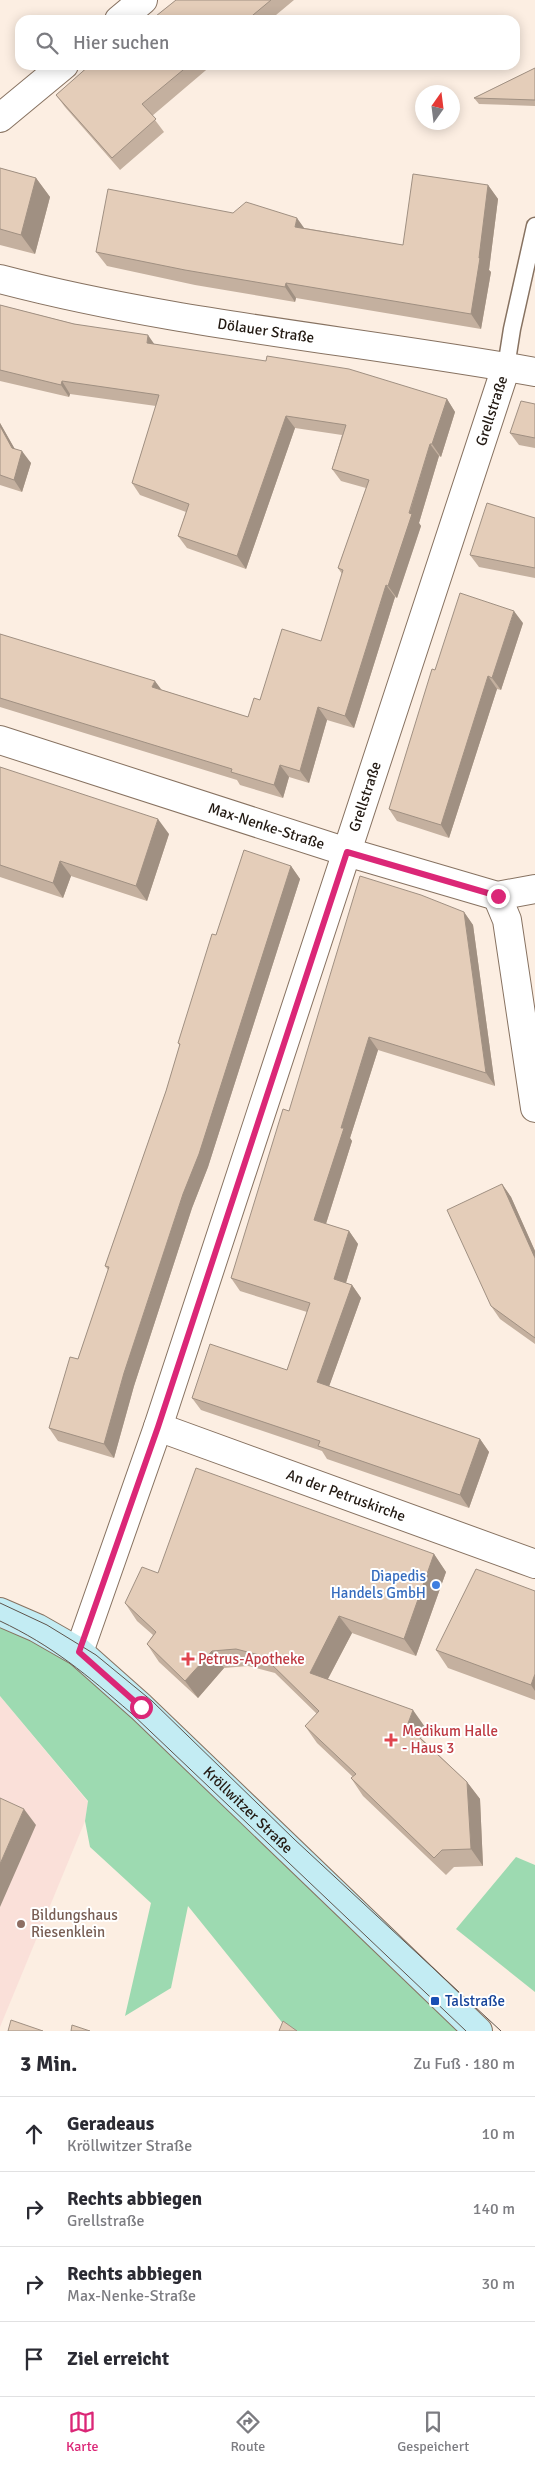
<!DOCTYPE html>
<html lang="de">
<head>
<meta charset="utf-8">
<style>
	:root { --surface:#fff; --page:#f7f7f7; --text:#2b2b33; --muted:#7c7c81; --line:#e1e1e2; --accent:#db2777 }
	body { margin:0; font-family:Signika,sans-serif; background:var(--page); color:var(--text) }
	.compass { position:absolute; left:415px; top:85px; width:45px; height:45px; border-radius:50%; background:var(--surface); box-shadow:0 2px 12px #0003; rotate:14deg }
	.stop { position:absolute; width:15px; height:15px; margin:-11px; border:4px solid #db2777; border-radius:50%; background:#fff }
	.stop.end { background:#db2777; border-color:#fff; box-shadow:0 1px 5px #0008 }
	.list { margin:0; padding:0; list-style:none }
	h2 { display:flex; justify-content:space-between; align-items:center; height:65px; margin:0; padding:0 20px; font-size:21px }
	h2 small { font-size:16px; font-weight:400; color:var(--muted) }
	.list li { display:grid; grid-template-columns:32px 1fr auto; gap:15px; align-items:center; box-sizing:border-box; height:75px; padding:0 20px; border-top:1px solid var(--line) }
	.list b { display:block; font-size:19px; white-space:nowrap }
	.list p { margin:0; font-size:16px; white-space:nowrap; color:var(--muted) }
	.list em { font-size:16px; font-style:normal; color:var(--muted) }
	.icon { flex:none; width:28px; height:28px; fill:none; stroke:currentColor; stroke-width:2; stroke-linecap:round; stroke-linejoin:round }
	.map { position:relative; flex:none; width:535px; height:2031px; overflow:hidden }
	.search { position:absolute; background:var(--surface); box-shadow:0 2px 12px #0003; left:15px; right:15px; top:15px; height:55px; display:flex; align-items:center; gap:12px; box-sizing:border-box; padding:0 18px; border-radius:15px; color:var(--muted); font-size:19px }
	.sheet { height:365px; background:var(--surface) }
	nav { display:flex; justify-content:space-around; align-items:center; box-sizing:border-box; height:70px; border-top:1px solid var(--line); background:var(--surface); font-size:14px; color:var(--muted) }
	nav a { display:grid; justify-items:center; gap:2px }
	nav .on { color:var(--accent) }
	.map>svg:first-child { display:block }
	.education { fill:#fae0d9 }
	.green { fill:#9ddab1 }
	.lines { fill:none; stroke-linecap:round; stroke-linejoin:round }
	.service-casing { stroke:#877261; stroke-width:19 }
	.minor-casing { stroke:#877261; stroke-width:30 }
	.secondary-casing { stroke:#877261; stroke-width:30 }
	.service { stroke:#fff; stroke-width:16 }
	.minor { stroke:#fff; stroke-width:28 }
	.secondary { stroke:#c3ecf3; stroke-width:28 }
	.tram { stroke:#5e544c; stroke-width:1 }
	.wall { fill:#c4b09f }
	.shaded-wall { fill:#a09082 }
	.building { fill:#e4cdb9; stroke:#a09082 }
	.route { stroke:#db2777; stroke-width:6 }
	.shop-dot { fill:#3f7fe0; stroke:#fff; stroke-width:2 }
	.health-dot { fill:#e0444e; stroke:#fff; stroke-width:2 }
	.education-dot { fill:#8d6e63; stroke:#fff; stroke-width:2 }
	.transit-dot { fill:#1a4fb4; stroke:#fff; stroke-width:2 }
	.labels { text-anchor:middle; stroke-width:4; stroke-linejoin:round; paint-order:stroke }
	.street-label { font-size:15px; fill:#231a13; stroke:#fff }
	.shop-label { font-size:15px; fill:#366cbe; stroke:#fff; text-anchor:end }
	.health-label { font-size:15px; fill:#be3a42; stroke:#fff; text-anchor:start }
	.education-label { font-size:15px; fill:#785e54; stroke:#fff; text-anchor:start }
	.transit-label { font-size:15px; fill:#164399; stroke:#fff; text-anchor:start }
</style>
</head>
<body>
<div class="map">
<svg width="535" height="2031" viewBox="0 0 535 2031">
	<rect width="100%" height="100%" fill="#fceee2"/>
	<path class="education" d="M0,1696L88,1802L85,1821L0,2027Z"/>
	<path class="green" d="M0,1621L34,1637L82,1670L466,2031H289L188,1906L171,1988L125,2016L151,1903L90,1847L85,1821L88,1801L0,1696Z
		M516,1857L535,1865V1992L456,1929Z"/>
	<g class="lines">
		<g class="service-casing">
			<path id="service" d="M506,367L512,329L535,226"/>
		</g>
		<g class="minor-casing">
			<g id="minor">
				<path d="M119,20L143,0"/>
				<path d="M0,118L64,65"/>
				<path id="s1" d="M0,279C175,325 357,340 535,372"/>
				<path id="s2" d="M0,740L347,852L497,896L535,889"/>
				<path d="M497,896L507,920L535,1108"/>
				<path id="s3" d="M158,1427L535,1564"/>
				<path id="s4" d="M79,1652L158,1427L506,367"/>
			</g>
		</g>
		<g class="secondary-casing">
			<g id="secondary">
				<path id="s5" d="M0,1612L37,1628L79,1652L141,1707L478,2031"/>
			</g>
		</g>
		<use href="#service" class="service"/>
		<use href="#minor" class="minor"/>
		<use href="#secondary" class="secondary"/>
		<path class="tram" d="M0,1603L47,1625L96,1655L152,1701L294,1839L501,2031
			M0,1621C53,1646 87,1675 131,1713L466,2031"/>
	</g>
	<path class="wall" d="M176,0H294L270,20H151Z
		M90,65H212L152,116L164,132L120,170L65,107L56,95Z
		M535,68V106L479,104L474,98Z
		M0,168L36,178L50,197L35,254L0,245Z
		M488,185L498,199L489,270L491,272L481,329L296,298L295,302L195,285L107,266L96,252L305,228L403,245Z
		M0,305L154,344L447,399L455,412L441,457L439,456L419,523L421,526L397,598L395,597L354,728L327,720L309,783L289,777L283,798L240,785L237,780L0,707V634L162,690L248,717L260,700L321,641L342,574L338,568L366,488L341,481L332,469L342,435L295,428L246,569L187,548L178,536L186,512L140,495L132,483L156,406L70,394L69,397L0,381Z
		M535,404V448L519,445L510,433Z
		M0,423L14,448L31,463L22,492L0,485Z
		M535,518V578L479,567L470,555Z
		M523,623L501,690L497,689L449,838L397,821L389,809L435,670Z
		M0,767L169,834L147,901L71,876L63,898L0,877Z
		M291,866L300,879L208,1167L192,1208L134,1386L114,1458L58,1441L49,1428L78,1359L108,1270L105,1266L166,1091L180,1046L178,1043L216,935Z
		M464,912L473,925L495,1086L378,1050L350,1138L352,1141L326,1224L349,1231L358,1244L346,1283L352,1285L361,1298L329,1386L480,1439L489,1452L469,1508L327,1459L322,1451L201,1410L192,1398L287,1370L307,1312L240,1291L231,1278L289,1111Z
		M502,1184L511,1197L535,1251V1344L500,1319L491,1306Z
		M434,1554L446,1572L416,1656L352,1633L328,1679L425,1727L421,1738L467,1782L480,1799L483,1866L454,1867L446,1875L363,1796L351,1778L353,1777L317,1743L305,1726L317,1714L275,1673L248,1666L224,1668L198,1698L159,1662L147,1644L153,1635L137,1621L125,1603L158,1573Z
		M535,1591V1700L448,1668L436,1650Z"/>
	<path class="shaded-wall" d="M36,178L50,197L35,254L21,235Z
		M488,185L498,199L489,270L491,272L481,329L471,314Z
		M297,218L307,232L295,227Z
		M286,283L296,298L295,302L285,287Z
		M148,335L157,348L147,343Z
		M62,381L70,394L69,397L61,385Z
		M447,399L455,412L441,457L432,444Z
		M286,416L295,428L246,569L237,556Z
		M0,423L20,458L22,451L31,463L22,492L14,480L12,448L0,426Z
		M430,444L439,456L419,523L421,526L397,598L388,586Z
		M386,585L395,597L354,728L345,716Z
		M514,611L523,623L501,690L492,678Z
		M488,676L497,689L449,838L441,825Z
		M155,681L164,693L152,687Z
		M318,707L327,720L309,783L300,771Z
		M280,765L289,777L283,798L274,785Z
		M158,819L169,834L147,901L136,886Z
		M60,861L71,876L63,898L53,883Z
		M291,866L300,879L208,1167L192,1208L134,1386L114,1458L104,1444L124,1373Z
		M464,912L473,925L495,1086L486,1073Z
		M369,1037L378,1050L350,1138L352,1141L323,1233L314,1220L341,1128Z
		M502,1184L511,1197L535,1251V1258Z
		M349,1231L358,1244L343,1292L334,1279Z
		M352,1285L361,1298L326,1395L317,1382Z
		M480,1439L489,1452L469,1508L460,1495Z
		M434,1554L446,1572L416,1656L404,1639Z
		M339,1616L352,1633L322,1690L310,1673Z
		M212,1651L224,1668L198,1698L185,1681Z
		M535,1674V1691L531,1685Z
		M413,1710L425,1727L419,1743L407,1726Z
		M467,1782L480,1799L483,1866L471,1849Z
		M24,1809L36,1825L0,1907V1864Z"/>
	<path class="building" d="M176,0H271L247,20H151Z
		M90,65H189L142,104L156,119L112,158L56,95Z
		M535,68V100L474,98Z
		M0,168L36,178L21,235L0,229Z
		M413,174L488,185L479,258H480L471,314L286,283L285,287L185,270L96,252L108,189L233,213L246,202L297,218L295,227L403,245Z
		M0,305L74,324L148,335L147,343L266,361L267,356L349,369L447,399L432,444H430L409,513L412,514L388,586L386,585L345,716L318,707L300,771L280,765L274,785L231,772L232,769L0,698V634L155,681L152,687L248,717L254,698L260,700L282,629L321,641L343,570L338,568L369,480L332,469L346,425L286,416L237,556L178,536L189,504L132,483L159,395L62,381L61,385L0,370Z
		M521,401L535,404V438L510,433Z
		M0,426L12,448L22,451L14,480L0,475Z
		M487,503L535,518V568L470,555Z
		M460,593L514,611L492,678L488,676L441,825L389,809L432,669L435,670Z
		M0,767L158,819L136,886L60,861L53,883L0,865Z
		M244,850L291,866L199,1154L183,1194L124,1373L104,1444L49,1428L70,1357L78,1359L109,1267L105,1266L166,1091L180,1044L178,1043L212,934L216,935Z
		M360,876L421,895L464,912L486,1073L369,1037L341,1128H344L314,1220L349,1231L334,1279L352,1285L317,1382L480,1439L460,1495L318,1446L320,1441L192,1398L210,1344L287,1370L310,1303L231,1278L283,1109L289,1111Z
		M502,1184L535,1258V1338L491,1306L447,1210Z
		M196,1468L434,1554L404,1639L339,1616L310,1673L413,1710L407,1726L467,1782L471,1849L442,1850L434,1858L351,1778L356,1774L305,1726L319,1711L263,1656L236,1649L212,1651L185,1681L147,1644L156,1632L125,1603L142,1567L158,1573Z
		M476,1569L535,1591V1674L531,1685L436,1650Z
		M0,1798L24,1809L0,1864Z
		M11,2020L43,2031H8Z
		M283,2021L297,2031H279Z
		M72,2025L90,2031H71Z"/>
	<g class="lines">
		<path class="route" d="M141,1707L79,1652L158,1427L347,852L498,896"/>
	</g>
	<circle class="shop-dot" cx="436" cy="1585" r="5"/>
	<g class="health-dot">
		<path d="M185.5 1651.5h5v5h5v5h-5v5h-5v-5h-5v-5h5z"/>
		<path d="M388.5 1732.5h5v5h5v5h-5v5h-5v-5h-5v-5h5z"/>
	</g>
	<circle class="education-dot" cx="21" cy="1924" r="5"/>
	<rect class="transit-dot" x="430" y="1996" width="10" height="10" rx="2.5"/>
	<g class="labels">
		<g class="street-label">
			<text dy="5" stroke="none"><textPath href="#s1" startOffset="271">Dölauer Straße</textPath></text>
			<text dy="5" stroke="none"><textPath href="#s4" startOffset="1308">Grellstraße</textPath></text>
			<text dy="5" stroke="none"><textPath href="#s4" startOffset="902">Grellstraße</textPath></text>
			<text dy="5" stroke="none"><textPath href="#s2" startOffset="280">Max-Nenke-Straße</textPath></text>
			<text dy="5" stroke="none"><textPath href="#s3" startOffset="200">An der Petruskirche</textPath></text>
			<text dy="5" stroke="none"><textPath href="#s5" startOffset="320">Kröllwitzer Straße</textPath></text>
		</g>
		<g class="shop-label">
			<text x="426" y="1581">Diapedis<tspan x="426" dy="17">Handels GmbH</tspan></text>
		</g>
		<g class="health-label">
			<text x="198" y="1664">Petrus-Apotheke</text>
			<text x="402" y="1736">Medikum Halle<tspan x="402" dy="17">- Haus 3</tspan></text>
		</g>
		<g class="education-label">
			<text x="31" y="1920">Bildungshaus<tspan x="31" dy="17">Riesenklein</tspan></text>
		</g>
		<g class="transit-label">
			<text x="445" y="2006">Talstraße</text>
		</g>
	</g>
</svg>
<svg class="compass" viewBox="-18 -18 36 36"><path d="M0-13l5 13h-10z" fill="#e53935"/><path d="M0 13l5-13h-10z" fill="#7c7c81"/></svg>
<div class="stop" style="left:141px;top:1707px"></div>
<div class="stop end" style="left:498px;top:896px"></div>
<div class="search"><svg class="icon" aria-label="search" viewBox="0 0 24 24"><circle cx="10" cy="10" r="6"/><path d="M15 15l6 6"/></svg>Hier suchen</div>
</div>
<section class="sheet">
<h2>3 Min.<small>Zu Fuß · 180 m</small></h2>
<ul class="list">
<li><svg class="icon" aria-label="ahead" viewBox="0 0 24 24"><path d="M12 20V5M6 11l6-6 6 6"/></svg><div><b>Geradeaus</b><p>Kröllwitzer Straße</p></div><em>10 m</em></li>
<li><svg class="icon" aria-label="right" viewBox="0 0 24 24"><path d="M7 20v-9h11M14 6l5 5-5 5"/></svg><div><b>Rechts abbiegen</b><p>Grellstraße</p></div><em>140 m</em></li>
<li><svg class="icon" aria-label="right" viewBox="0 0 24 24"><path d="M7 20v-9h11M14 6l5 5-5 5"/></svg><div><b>Rechts abbiegen</b><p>Max-Nenke-Straße</p></div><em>30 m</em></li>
<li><svg class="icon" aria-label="arrive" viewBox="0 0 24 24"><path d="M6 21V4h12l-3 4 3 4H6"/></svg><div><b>Ziel erreicht</b></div></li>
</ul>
</section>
<nav>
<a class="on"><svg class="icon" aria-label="map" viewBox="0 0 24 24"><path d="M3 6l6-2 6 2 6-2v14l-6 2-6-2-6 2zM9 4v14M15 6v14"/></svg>Karte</a>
<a><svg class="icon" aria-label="directions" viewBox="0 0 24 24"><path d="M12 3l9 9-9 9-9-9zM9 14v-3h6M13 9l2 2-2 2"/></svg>Route</a>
<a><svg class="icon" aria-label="saved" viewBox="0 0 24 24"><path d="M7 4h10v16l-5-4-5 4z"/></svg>Gespeichert</a>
</nav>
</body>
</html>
